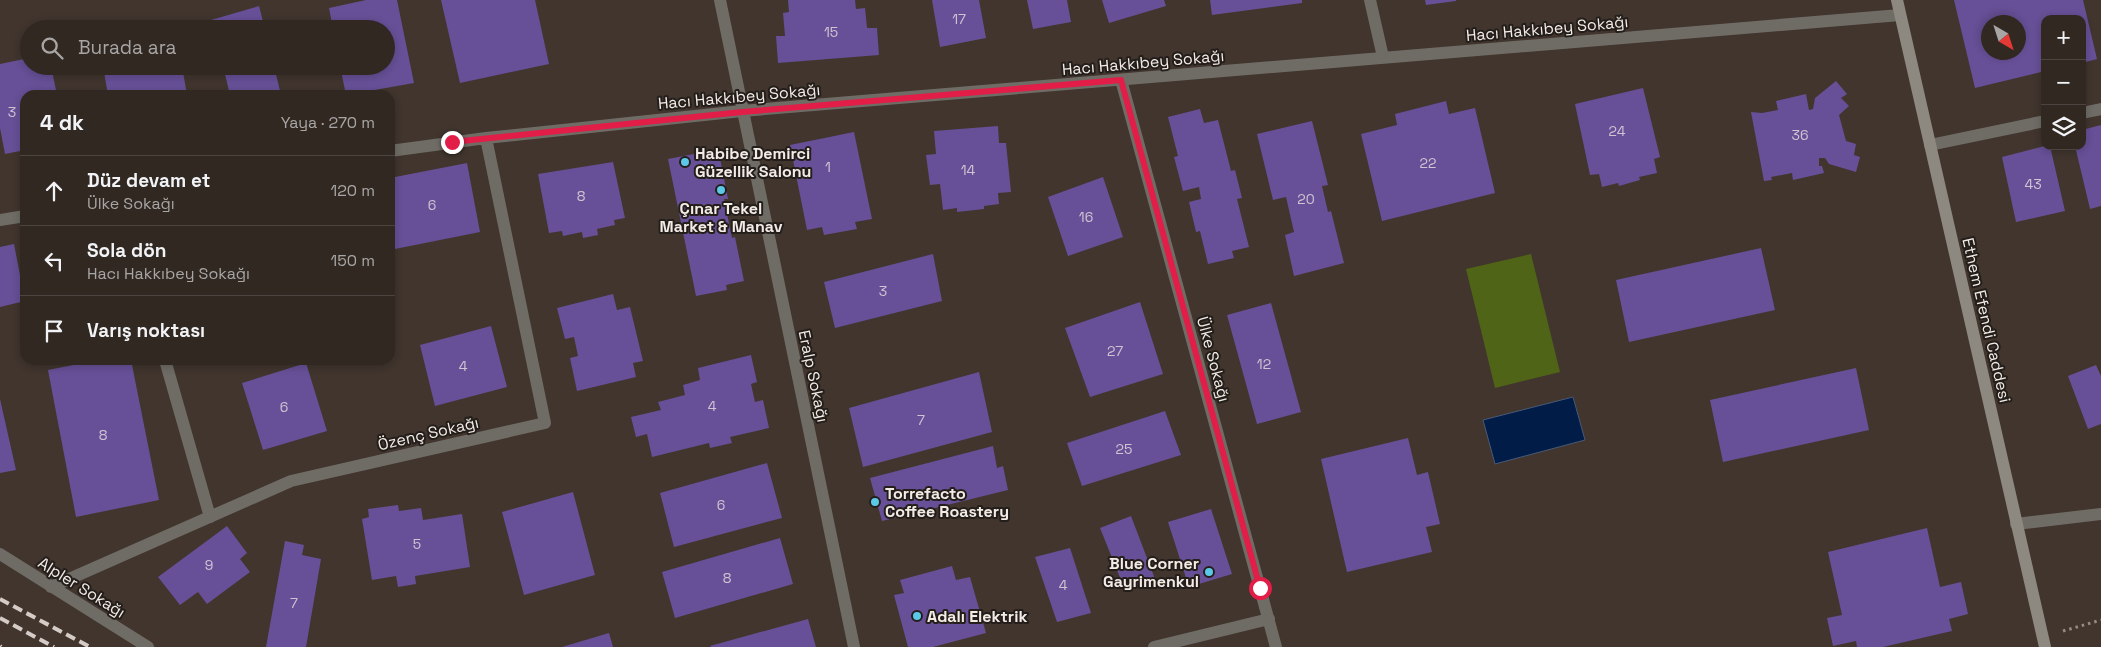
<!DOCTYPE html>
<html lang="tr">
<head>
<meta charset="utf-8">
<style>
	:root { --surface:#312822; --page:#39302a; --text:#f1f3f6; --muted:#a8a6a5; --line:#4c4440 }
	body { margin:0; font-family:"Space Grotesk",sans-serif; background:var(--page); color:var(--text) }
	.controls { position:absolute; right:15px; top:15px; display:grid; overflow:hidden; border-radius:10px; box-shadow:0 2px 8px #0003 }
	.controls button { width:45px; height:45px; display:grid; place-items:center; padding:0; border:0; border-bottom:1px solid var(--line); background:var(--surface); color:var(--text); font:25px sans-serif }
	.compass { position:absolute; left:1981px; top:15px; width:45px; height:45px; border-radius:50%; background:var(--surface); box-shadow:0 2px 8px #0003; rotate:141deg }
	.stop { position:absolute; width:15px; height:15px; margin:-11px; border:4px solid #e11d48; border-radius:50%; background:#fff }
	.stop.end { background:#e11d48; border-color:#fff; box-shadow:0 1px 5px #0008 }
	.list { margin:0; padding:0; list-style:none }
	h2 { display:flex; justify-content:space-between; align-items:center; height:65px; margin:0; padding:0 20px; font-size:21px }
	h2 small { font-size:16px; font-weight:400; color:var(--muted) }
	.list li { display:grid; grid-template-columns:32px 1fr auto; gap:15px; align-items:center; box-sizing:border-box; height:70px; padding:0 20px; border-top:1px solid var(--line) }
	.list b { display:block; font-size:19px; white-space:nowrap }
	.list p { margin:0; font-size:16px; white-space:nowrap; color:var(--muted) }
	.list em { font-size:16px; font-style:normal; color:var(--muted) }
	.icon { flex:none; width:28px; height:28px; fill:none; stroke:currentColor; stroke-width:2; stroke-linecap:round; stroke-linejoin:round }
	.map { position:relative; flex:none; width:2101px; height:647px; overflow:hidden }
	.search { position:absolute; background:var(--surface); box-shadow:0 2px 8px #0003; left:20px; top:20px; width:375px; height:55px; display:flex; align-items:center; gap:12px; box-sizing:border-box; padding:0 18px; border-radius:28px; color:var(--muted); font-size:19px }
	.panel { position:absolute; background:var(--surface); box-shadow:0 2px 8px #0003; left:20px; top:90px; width:375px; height:275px; border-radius:15px }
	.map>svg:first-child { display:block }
	.green { fill:#4f6416 }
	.water { fill:#001c47; stroke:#495a77 }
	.building { fill:#675097; fill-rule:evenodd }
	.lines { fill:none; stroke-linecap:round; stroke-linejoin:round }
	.path { stroke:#968c86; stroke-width:3; stroke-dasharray:2.5 4; stroke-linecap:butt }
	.lane { stroke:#6f6c66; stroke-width:12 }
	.street { stroke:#6f6c66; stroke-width:12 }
	.secondary { stroke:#8d8980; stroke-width:12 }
	.rail { stroke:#d5ccc7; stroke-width:4; stroke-dasharray:10 5; stroke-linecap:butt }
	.route { stroke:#e11d48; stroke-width:6 }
	.poi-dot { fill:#5ac8e6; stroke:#231e1a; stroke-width:2 }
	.labels { text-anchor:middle; stroke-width:4; stroke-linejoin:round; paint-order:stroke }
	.number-label { font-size:14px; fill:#d0c4d2 }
	.street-label { font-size:16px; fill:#f3ebe6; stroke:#231e1a }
	.poi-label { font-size:16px; font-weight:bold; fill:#f3ebe6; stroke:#231e1a; text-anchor:start }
</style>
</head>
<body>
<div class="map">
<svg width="2101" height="647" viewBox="0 0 2101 647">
	<rect width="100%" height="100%" fill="#41352e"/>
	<path class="green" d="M1531,254L1560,372L1495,388L1466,269Z"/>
	<path class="water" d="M1573,397L1585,440L1495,464L1483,420Z"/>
	<path class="building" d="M366,0H397L414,83L346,95L340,66H386V29H333L329,8Z
		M441,0H535L549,64L460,83Z
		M788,0H855L856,9L865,8L867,28H877L879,55L778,63L776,36H785L783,13L789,12Z
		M932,0H979L986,38L940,47Z
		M1027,0H1067L1071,22L1033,29Z
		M1102,0H1164L1166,6L1109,23Z
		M1210,0H1302V3L1212,15Z
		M1425,0H1456V1L1426,5Z
		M1954,0H2083L2097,59L2082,63V19H2045V71L1975,88ZM1988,22H2018V52H1988Z
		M259,6L265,29H213L211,20Z
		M174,20L176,29H132V28Z
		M29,58V66H51L57,95H25V150L5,154L0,128V64Z
		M103,66H182L187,95H108Z
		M223,66H274L281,95H230Z
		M1836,81L1847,94L1841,98L1849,106L1839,115L1846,141L1856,144L1854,155L1860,157L1856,172L1829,164L1825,158H1819V166H1822L1824,173L1793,180L1792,173L1771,177L1772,180L1764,181L1751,112L1762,113L1778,110L1776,101L1806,94L1809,110L1813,109L1815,98Z
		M1643,88L1660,157L1654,159L1657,173L1639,177L1640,180L1619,186L1618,183L1602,187L1599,174L1590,175L1575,104Z
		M1446,101L1449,114L1475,108L1495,193L1382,221L1361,134L1397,125L1395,114Z
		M1200,109L1204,123L1218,120L1231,171L1235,170L1242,198L1237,199L1249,247L1232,251L1234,258L1208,264L1200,231L1196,232L1189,202L1201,199L1199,187L1183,191L1174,157L1178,156L1168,117Z
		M1312,121L1328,185L1322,186L1328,212L1331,211L1344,263L1294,276L1285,235L1294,232L1286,197L1273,200L1257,134Z
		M2101,125V206L2090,209L2075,146H2082V130Z
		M998,126L999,143H1006L1011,192L998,193L999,204L984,206V209L957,212V208L943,210L940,184L930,185L926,155L936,154L934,131Z
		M854,132L872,219L855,222L857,229L824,235L822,227L807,230L790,145Z
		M2045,146H2050L2065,211L2016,222L2002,157Z
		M699,153L700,156L719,153L728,199H724L732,238L735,237L744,281L726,285L727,290L696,296L668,159Z
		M613,162L625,218L614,220L615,225L597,229L598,235L583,238L582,232L563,236L562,231L549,233L538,174Z
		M467,163L480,232L390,250V178Z
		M1103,177L1123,237L1068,256L1048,197Z
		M14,244L25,301L0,307V247Z
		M1761,248L1775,310L1629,342L1616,280Z
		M933,254L942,301L835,328L824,282Z
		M613,294L617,310L630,307L643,361L633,363L636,377L577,391L570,358L578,356L574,337L565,339L557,308Z
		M1140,302L1163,374L1090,397L1065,328Z
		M1271,303L1301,412L1257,424L1227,315Z
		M491,326L507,387L435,406L420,345Z
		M751,355L757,382L751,384L755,402L763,400L769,428L730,437L732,443L710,448L709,443L652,457L647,434L636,437L631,417L661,410L658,402L685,395L683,385L700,380L698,368Z
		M99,360H131L159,500L76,517L48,370Z
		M306,363L327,431L263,450L242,383Z
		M2096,365L2101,376V424L2088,429L2068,376Z
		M1856,368L1869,430L1723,462L1710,400Z
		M979,372L992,432L863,467L849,408Z
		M0,399L16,470L0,473Z
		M1165,411L1181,455L1082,486L1067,443Z
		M1408,438L1417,475L1428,472L1440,524L1426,527L1432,552L1347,572L1321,459Z
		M993,446L997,468L1003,466L1008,490L882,521L870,478Z
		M767,463L782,518L674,547L660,493Z
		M573,492L595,575L524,595L502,512Z
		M398,505L399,511L421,508L423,520L462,514L470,567L415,576L416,584L398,587L396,576L372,580L362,519L369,517L368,509Z
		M1211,509L1232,574L1189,587L1168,522Z
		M1131,516L1155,579L1125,590L1100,528Z
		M227,526L247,553L240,559L250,572L207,604L198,592L180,605L158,577Z
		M1927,528L1940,587L1961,582L1968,614L1949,619L1952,631L1883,647H1857L1856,641L1833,646L1827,618L1842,615L1828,552Z
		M780,538L793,584L675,618L662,572Z
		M285,541L304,545L302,555L321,559L306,647H266Z
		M1070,548L1091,613L1057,622L1035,557Z
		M952,566L956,580L970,577L986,633L933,647H908L894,595L904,593L900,580Z
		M808,619L816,647H711L710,646Z
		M609,633L613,647H562Z"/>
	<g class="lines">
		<path class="path" d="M2063,631L2101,620"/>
		<path class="lane" d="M165,360L210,517"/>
		<path class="street" d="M720,0L854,647
			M1370,0L1383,57
			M1121,80L1276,647
			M2082,113L2101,109
			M1930,145L2045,121
			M390,151L486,138L742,111L1900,15
			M0,220L25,216
			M2016,524L2101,514
			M0,554L148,647
			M51,587L291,481L545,423L486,138
			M1154,647L1269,619"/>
		<path class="secondary" d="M1897,0L2045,647"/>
		<path class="rail" d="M0,599L90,647
			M0,618L54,647
			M0,646L1,647"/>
	</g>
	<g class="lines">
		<path class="route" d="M452,142L742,112L1121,80L1260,588"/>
	</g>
	<g class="poi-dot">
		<circle cx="685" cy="162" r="5"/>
		<circle cx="721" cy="190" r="5"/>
		<circle cx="875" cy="502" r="5"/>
		<circle cx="1209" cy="572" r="5"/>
		<circle cx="917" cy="616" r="5"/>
	</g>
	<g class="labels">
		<g class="number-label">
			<text x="959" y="24">17</text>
			<text x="831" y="37">15</text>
			<text x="12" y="117">3</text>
			<text x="1617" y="136">24</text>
			<text x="1800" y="140">36</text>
			<text x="1428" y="168">22</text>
			<text x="828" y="172">1</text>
			<text x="968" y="175">14</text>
			<text x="2033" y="189">43</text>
			<text x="581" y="201">8</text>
			<text x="1306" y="204">20</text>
			<text x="432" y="210">6</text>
			<text x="1086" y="222">16</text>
			<text x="883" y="296">3</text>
			<text x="1115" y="356">27</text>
			<text x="1264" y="369">12</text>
			<text x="463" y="371">4</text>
			<text x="712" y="411">4</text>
			<text x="284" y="412">6</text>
			<text x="921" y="425">7</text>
			<text x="103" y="440">8</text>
			<text x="1124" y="454">25</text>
			<text x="721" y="510">6</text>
			<text x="417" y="549">5</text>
			<text x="209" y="570">9</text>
			<text x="727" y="583">8</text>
			<text x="1063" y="590">4</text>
			<text x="294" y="608">7</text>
		</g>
		<g class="street-label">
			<text transform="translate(1547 28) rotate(-5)" y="6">Hacı Hakkıbey Sokağı</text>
			<text transform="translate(1143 62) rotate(-5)" y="6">Hacı Hakkıbey Sokağı</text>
			<text transform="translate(739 96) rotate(-5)" y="6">Hacı Hakkıbey Sokağı</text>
			<text transform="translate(1987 320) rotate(77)" y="6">Ethem Efendi Caddesi</text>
			<text transform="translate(1214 359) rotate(75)" y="6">Ülke Sokağı</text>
			<text transform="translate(814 376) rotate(78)" y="6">Eralp Sokağı</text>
			<text transform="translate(428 433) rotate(-13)" y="6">Özenç Sokağı</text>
			<text transform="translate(82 587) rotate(32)" y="6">Alpler Sokağı</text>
		</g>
		<g class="poi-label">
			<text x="695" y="159">Habibe Demirci<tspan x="695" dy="18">Güzellik Salonu</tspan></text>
			<text x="721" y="214" text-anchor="middle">Çınar Tekel<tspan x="721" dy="18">Market &amp; Manav</tspan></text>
			<text x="885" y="499">Torrefacto<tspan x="885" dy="18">Coffee Roastery</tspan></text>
			<text x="1199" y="569" text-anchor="end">Blue Corner<tspan x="1199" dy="18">Gayrimenkul</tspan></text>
			<text x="927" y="622">Adalı Elektrik</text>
		</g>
	</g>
</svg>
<div class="controls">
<button>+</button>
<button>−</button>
<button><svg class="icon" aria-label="layers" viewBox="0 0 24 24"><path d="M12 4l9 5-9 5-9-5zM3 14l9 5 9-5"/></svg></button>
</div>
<svg class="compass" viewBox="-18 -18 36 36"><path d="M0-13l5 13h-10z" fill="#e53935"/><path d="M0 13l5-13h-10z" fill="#a8a6a5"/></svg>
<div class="stop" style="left:1260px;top:588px"></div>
<div class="stop end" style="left:452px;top:142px"></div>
<div class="search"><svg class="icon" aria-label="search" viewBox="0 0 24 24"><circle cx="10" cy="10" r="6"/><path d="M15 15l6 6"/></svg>Burada ara</div>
<section class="panel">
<h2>4 dk<small>Yaya · 270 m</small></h2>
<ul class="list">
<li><svg class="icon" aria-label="ahead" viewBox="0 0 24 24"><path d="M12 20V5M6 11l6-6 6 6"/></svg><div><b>Düz devam et</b><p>Ülke Sokağı</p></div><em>120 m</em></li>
<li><svg class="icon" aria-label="left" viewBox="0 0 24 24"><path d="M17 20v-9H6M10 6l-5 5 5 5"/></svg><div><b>Sola dön</b><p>Hacı Hakkıbey Sokağı</p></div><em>150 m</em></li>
<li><svg class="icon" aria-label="arrive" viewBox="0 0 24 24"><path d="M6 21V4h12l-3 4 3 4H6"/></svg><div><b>Varış noktası</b></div></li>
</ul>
</section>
</div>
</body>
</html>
